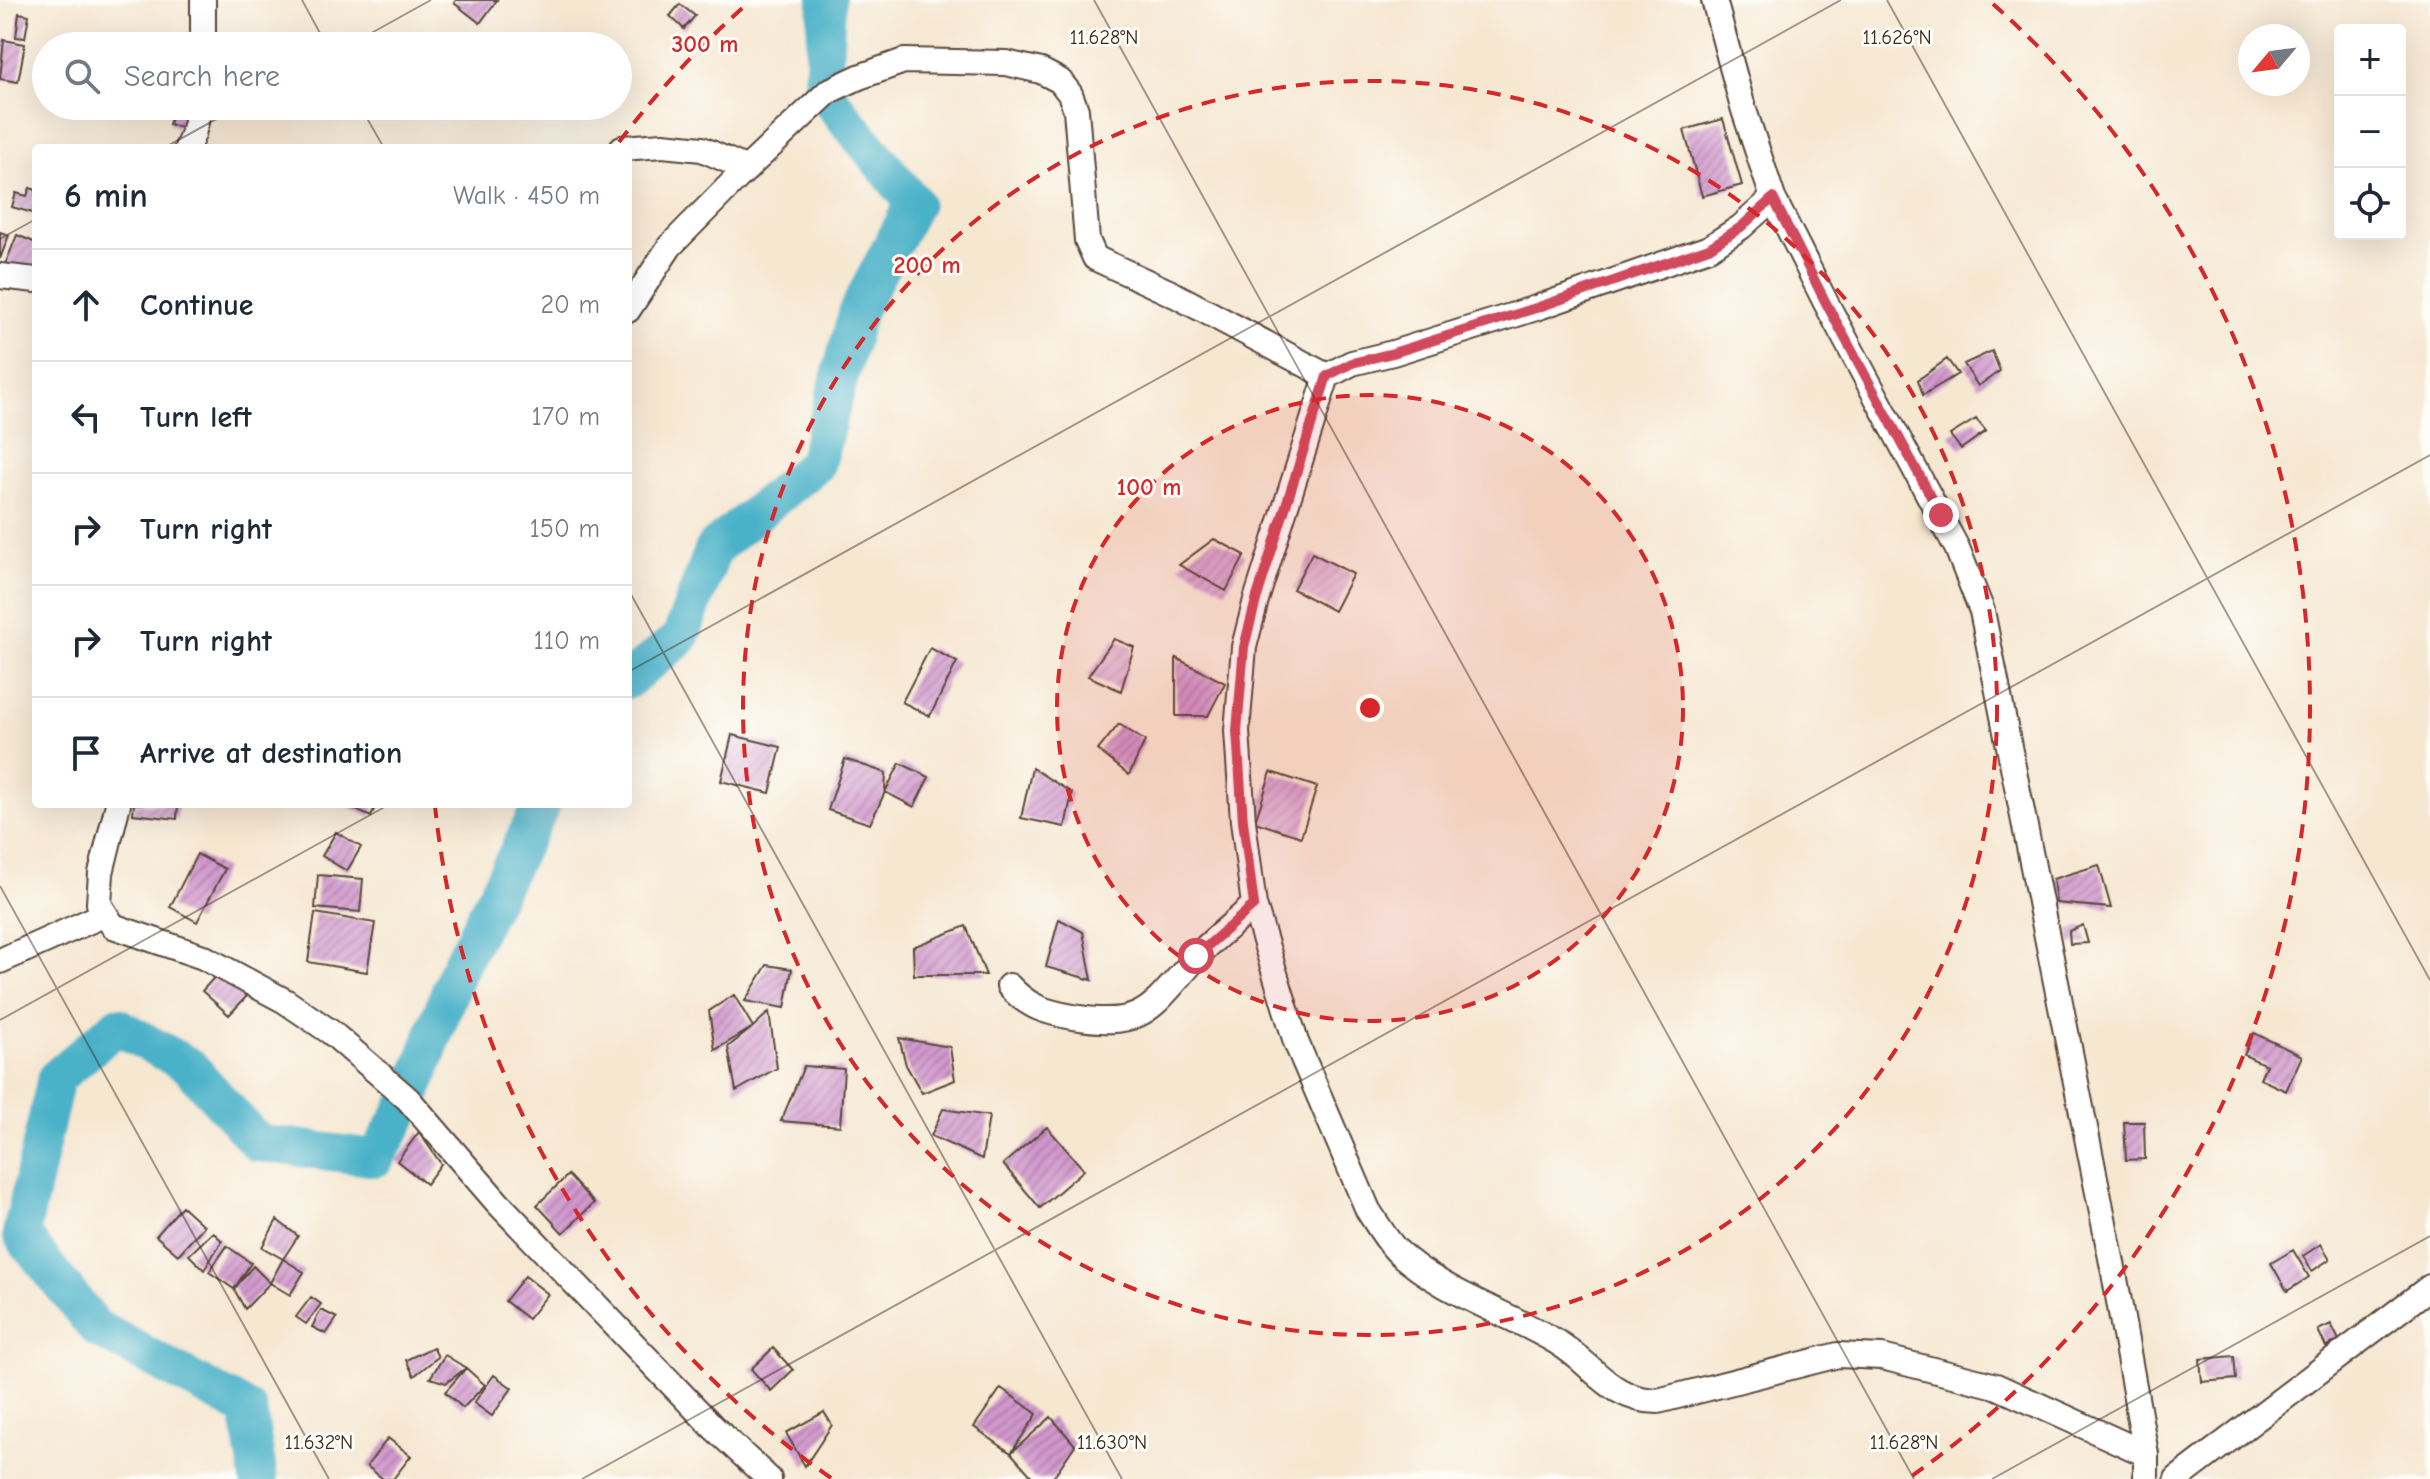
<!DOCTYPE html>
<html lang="en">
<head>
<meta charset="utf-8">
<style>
	:root { --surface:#fff; --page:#f2f2f3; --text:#1f2937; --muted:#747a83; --line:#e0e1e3 }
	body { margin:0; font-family:"Comic Neue",sans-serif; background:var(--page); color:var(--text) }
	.controls { position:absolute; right:24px; top:24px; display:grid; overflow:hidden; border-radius:8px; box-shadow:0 8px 32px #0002 }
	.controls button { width:72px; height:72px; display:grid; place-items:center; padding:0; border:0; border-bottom:2px solid var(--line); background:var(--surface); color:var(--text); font:40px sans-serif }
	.compass { position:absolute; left:2238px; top:24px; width:72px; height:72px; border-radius:50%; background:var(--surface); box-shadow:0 8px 32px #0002; rotate:241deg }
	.stop { position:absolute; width:24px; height:24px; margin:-18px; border:6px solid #d1495b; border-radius:50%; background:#fff }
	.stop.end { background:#d1495b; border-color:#fff; box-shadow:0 2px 8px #0008 }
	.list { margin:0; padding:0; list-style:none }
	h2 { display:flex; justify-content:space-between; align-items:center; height:104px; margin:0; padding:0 32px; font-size:34px }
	h2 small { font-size:26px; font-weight:400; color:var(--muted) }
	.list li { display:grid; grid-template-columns:52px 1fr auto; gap:24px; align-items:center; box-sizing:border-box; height:112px; padding:0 32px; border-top:2px solid var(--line) }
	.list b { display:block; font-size:30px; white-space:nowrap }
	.list em { font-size:26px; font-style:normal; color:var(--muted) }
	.icon { flex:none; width:44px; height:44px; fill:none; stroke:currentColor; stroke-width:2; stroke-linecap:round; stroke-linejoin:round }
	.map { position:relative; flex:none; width:2430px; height:1479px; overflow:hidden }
	.search { position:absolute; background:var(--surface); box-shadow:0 8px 32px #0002; left:32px; top:32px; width:600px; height:88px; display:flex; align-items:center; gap:20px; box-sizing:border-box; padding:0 28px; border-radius:44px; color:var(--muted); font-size:30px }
	.panel { position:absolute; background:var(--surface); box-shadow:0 8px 32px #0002; left:32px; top:144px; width:600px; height:664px; border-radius:8px }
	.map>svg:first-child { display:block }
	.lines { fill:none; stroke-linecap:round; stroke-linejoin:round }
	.river { stroke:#4ab1c8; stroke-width:38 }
	.building { fill:url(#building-hatch) }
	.minor-casing { stroke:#574639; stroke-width:28 }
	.minor { stroke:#fff; stroke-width:24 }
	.route { stroke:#d1495b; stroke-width:10 }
	.ticks { fill:none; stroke:#3b2a1e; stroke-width:2; stroke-opacity:0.45 }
	.ring { fill:none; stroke:#d62828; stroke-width:4; stroke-dasharray:14 10 }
	.ticks-label { font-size:20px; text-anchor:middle; fill:#3b2a1e; stroke:#fdfcf7; stroke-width:6; stroke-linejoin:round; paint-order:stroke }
	.centre { fill:#d62828; stroke:#fdfcf7; stroke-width:4 }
	.ring-label { font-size:24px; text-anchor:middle; font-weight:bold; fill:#d62828; stroke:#fdfcf7; stroke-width:6; stroke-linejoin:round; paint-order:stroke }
</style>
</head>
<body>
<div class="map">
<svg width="2430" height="1479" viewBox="0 0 2430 1479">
	<defs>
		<pattern id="building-hatch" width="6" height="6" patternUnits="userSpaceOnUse" patternTransform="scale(2)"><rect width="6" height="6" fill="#d198cd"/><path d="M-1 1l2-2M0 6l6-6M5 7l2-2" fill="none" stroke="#ab7ca6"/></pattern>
	</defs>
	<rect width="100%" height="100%" fill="#fdfcf7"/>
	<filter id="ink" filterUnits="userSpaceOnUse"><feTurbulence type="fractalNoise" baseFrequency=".0125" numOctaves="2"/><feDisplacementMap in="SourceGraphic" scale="16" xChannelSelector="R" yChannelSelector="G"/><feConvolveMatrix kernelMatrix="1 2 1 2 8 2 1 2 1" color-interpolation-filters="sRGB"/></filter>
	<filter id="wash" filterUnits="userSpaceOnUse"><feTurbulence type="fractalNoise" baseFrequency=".006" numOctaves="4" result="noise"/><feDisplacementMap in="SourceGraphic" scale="32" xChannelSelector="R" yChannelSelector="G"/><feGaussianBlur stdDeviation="1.8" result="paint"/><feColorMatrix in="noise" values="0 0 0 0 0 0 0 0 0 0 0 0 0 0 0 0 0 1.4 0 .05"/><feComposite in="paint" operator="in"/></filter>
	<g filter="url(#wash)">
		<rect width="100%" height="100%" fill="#f6e7d1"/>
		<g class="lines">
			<path class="river" d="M823,89L827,0
				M628,680L680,638L714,548L816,464L858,310L914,203L829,99
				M412,1095L456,973L542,804
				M259,1479L248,1410L96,1328L21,1234L56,1078L117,1026L189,1066L258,1143L376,1158L406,1105"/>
		</g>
		<g id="blocks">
			<path class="building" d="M456,0H497L480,23L454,3Z
				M680,4L695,16L684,29L670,16Z
				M19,13L29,15L25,38L16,37Z
				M492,35L500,46H476Z
				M4,40L25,44L18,82L0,79Z
				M175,107L193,113L188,130L169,124Z
				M1723,119L1742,185L1702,196L1684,130Z
				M30,188L36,190V214L12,207L16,193L27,196Z
				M0,232L9,235L0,259Z
				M17,235L36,243V265L32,275L5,265Z
				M1992,351L2000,371L1978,386L1964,364Z
				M1947,359L1958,374L1923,395L1918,380Z
				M1976,419L1986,431L1961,449L1950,435Z
				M1214,539L1245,555L1226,591L1179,565Z
				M1312,553L1353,574L1334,611L1293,589Z
				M1114,639L1134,647L1121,691L1088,676Z
				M930,648L957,662L930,716L902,702Z
				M1176,658L1225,683L1208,716H1176Z
				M1119,724L1145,741L1129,775L1098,750Z
				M732,735L781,747L770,793L721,781Z
				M845,759L886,773L885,792L870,824L828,810Z
				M900,763L929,777L914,807L885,792Z
				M1032,768L1072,793L1065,827L1021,818Z
				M1271,772L1317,787L1301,837L1255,822Z
				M134,804H178L177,819L133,814Z
				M348,804H376L371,817L347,806Z
				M336,832L361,847L347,871L322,856Z
				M197,854L225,869L197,922L170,907Z
				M2099,865L2111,908L2056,903L2053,879Z
				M318,875L363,879L360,912L315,908Z
				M315,913L375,923L367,972L308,962Z
				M1059,919L1083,932L1092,980L1046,967Z
				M2083,925L2088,943L2070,944L2069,931Z
				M966,926L986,975H914L913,947Z
				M767,965L792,969L785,1008L745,1001Z
				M220,971L247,996L229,1015L202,991Z
				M734,995L753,1027L769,1012L777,1068L736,1091L728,1047L753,1027L715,1050L709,1011Z
				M2254,1033L2302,1056L2286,1091L2260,1079L2266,1065L2244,1055Z
				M899,1038L950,1047L955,1080L922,1093L906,1065Z
				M804,1066L844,1069L840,1126L781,1121Z
				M943,1109L989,1116L982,1159L931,1136Z
				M2124,1122H2144L2145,1159L2126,1160Z
				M1047,1127L1084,1170L1040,1208L1003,1164Z
				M419,1132L441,1164L426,1184L397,1161Z
				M568,1175L594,1203L563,1233L537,1205Z
				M182,1206L204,1226L178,1255L156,1236Z
				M277,1220L298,1236L283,1259L262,1247Z
				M213,1232L222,1241L204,1270L189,1255Z
				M2321,1244L2330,1259L2312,1271L2303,1256Z
				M227,1246L251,1263L234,1289L209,1272Z
				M2293,1250L2309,1277L2287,1291L2271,1263Z
				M283,1259L304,1272L290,1295L270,1283Z
				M253,1266L270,1283L245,1309L234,1289Z
				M525,1276L548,1294L528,1319L505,1301Z
				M311,1297L321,1304L306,1324L296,1317Z
				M321,1310L337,1318L326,1334L312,1327Z
				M2331,1324L2339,1340L2326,1347L2318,1330Z
				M433,1347L438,1357L414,1376L406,1360Z
				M773,1348L793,1370L771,1391L751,1369Z
				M445,1355L466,1368L446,1383L430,1378Z
				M2234,1356L2236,1379L2202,1382L2200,1359Z
				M466,1368L485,1385L463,1408L445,1392Z
				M494,1375L512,1388L492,1416L474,1403Z
				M1001,1388L1037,1414L1011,1453L974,1427Z
				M824,1412L832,1425L805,1466L786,1433Z
				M1051,1417L1075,1445L1052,1479H1034L1011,1453Z
				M388,1438L411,1456L393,1479H383L367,1466Z"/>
		</g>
	</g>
	<g filter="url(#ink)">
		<use href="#blocks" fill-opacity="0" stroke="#574639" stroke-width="2"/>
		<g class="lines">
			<g class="minor-casing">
				<path id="minor" d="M1714,0L1742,104L1773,198L1826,303L1957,548L1982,611L2114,1273L2146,1454V1479
					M203,46V0
					M187,148L193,134L200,106
					M622,148L663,145L702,149L747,169
					M1773,198L1741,227L1709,248L1536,308L1393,353L1352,363L1327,376L1256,600L1244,647L1237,731L1243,821L1254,905L1296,1042L1368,1210C1377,1224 1385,1238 1396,1250C1440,1292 1504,1311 1555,1341C1594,1363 1608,1400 1658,1401L1838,1355L1882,1357L1996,1386L2146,1454
					M0,276L36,280
					M628,310L670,246L738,177L829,91L859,77L904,61L1006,63L1041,71L1060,81L1070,94L1076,110L1087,240L1095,258L1175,295L1327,376
					M118,804L101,873L99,904L113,926L203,957L285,1001L332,1033L408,1099L497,1202L713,1427L769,1479
					M0,961L103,915
					M1009,986C1028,1007 1045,1012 1073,1017C1145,1029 1151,1008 1195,959C1212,939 1235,923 1254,905
					M2177,1479L2430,1287"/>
			</g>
			<use href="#minor" class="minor"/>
		</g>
	</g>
	<g class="lines" filter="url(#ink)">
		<path class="route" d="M1196,956L1254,905L1243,821L1237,731L1244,647L1256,600L1327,376L1352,363L1393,353L1536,308L1709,248L1741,227L1773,198L1826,303L1941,515"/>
	</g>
	<path class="ticks" d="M302,0L327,46M1094,0L1914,1479M1887,0L2430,980M348,46L431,0M360,106L384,148M164,148L240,106M0,239L36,219M628,589L1122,1479M628,672L1841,0M0,886L329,1479M0,1020L390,804M582,1479L2430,455M1992,1479L2430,1236"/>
	<circle cx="1370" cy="708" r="313" fill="#d62828" fill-opacity=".12"/>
	<g class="ring">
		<circle cx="1370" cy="708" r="313"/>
		<circle cx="1370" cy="708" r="627"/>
		<path d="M831 1478A940 940 0 0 1 435 806M619 142A940 940 0 0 1 747 4M1993 4A940 940 0 0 1 1909 1478"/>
	</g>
	<g class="ticks-label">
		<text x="1104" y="44">11.628°N</text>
		<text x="1897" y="44">11.626°N</text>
		<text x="319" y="1449">11.632°N</text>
		<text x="1112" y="1449">11.630°N</text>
		<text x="1904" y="1449">11.628°N</text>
	</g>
	<circle cx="1370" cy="708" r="12" class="centre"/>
	<g class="ring-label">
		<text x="705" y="52">300 m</text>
		<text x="927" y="273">200 m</text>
		<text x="1149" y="495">100 m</text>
	</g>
</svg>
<div class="controls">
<button>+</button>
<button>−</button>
<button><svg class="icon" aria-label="locate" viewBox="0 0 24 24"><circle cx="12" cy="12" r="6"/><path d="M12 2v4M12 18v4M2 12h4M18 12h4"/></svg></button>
</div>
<svg class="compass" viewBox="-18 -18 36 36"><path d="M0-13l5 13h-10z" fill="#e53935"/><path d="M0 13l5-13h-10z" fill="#747a83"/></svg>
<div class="stop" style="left:1196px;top:956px"></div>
<div class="stop end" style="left:1941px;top:515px"></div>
<div class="search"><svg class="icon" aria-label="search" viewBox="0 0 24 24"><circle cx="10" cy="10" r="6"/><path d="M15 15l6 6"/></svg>Search here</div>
<section class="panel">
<h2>6 min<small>Walk · 450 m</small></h2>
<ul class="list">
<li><svg class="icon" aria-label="ahead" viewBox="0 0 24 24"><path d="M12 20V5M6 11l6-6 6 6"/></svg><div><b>Continue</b></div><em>20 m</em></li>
<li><svg class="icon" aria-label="left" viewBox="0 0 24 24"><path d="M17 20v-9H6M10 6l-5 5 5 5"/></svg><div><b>Turn left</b></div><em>170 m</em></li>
<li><svg class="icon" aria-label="right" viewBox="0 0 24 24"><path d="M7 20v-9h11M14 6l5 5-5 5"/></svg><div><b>Turn right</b></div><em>150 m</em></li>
<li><svg class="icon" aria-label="right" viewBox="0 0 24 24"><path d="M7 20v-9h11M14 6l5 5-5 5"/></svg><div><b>Turn right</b></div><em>110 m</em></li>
<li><svg class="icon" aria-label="arrive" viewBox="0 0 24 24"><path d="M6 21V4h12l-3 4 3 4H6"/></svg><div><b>Arrive at destination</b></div></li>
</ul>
</section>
</div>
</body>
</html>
